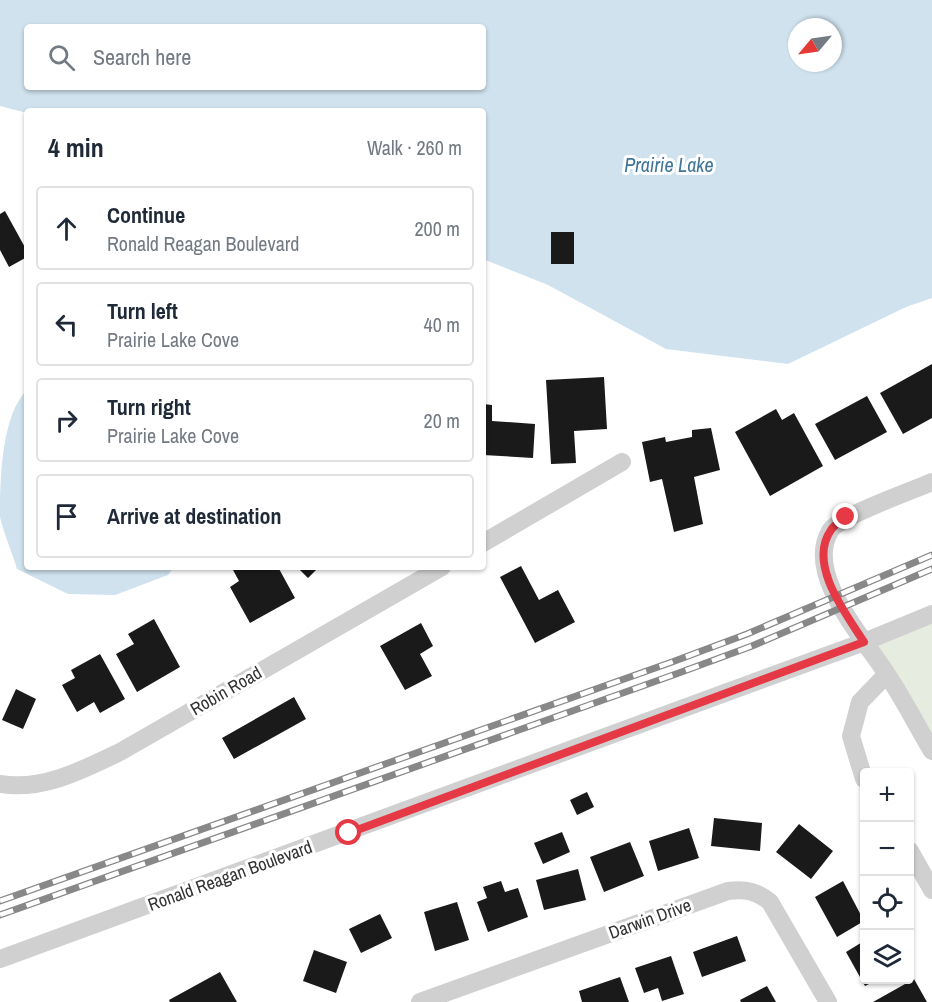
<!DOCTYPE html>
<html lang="en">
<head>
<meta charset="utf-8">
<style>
	:root { --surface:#fff; --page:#f6f6f7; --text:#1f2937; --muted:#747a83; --line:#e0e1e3 }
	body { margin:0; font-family:"Archivo Narrow",sans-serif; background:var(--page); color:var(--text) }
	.controls { position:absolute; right:18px; bottom:18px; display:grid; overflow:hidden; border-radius:6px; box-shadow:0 2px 4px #0004 }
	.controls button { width:54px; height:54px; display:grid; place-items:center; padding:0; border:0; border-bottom:2px solid var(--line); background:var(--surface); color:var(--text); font:30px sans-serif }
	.compass { position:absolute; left:788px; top:18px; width:54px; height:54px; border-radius:50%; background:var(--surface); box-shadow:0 2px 4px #0004; rotate:241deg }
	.stop { position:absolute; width:18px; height:18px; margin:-14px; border:4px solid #e63946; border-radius:50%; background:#fff }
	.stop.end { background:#e63946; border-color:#fff; box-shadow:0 2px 6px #0008 }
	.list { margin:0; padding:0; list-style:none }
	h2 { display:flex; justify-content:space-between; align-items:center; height:78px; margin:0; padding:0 24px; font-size:26px }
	h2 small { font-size:20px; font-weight:400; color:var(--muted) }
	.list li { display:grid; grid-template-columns:39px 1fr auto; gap:18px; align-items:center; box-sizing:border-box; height:84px; margin:0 12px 12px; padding:0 12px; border:2px solid var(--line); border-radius:6px }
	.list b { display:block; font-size:22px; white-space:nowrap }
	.list p { margin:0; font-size:20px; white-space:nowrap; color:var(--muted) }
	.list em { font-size:20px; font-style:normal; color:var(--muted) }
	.icon { flex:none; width:33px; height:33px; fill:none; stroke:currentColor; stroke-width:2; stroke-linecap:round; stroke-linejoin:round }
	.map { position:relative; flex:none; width:932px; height:1002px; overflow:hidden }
	.search { position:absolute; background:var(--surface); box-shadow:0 2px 4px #0004; left:24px; top:24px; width:462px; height:66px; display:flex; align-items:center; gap:15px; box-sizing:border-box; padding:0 21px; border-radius:6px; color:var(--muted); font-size:22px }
	.panel { position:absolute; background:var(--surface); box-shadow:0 2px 4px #0004; left:24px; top:108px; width:462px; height:462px; border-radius:6px }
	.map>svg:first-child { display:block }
	.green { fill:#e6ecdf }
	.water { fill:#cfe2ee; fill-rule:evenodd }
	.building { fill:#1a1a1a }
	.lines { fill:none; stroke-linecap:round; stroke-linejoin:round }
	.minor { stroke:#d0d0d0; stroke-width:18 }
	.rail-casing { stroke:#888; stroke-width:7 }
	.rail { stroke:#fff; stroke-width:4.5; stroke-dasharray:14; stroke-linecap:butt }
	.route { stroke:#e63946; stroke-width:8 }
	.labels { text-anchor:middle; stroke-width:6; stroke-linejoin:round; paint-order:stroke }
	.street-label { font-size:18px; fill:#333; stroke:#fff }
	.water-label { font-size:20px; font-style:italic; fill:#3f7597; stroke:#fff }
</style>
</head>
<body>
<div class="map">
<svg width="932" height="1002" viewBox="0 0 932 1002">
	<rect width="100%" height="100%" fill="#fff"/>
	<path class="green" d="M932,608V754L864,642Z"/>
	<path class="water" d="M0,0H932V298L906,307L788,364L666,349L548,285L483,259V111L27,113L0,106ZM27,27H483V87H27ZM797,27H833V63H797Z
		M27,390V567H174L168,575L115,595L68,594L17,569C12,552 4,534 0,517C0,482 1,415 27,390Z"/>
	<path class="building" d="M5,211L27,251V257L9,267L0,250V214Z
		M551,232H574V264H551Z
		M932,364V418L903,434L880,393Z
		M604,377L607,429L574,431L576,463L551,464L546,380Z
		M867,396L887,432L835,460L815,424Z
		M483,404L492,405V421L535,424L533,458L483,455Z
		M776,409L782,420L794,413L823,466L770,496L735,432Z
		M711,428L720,470L694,477L703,524L674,532L662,479L650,482L642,442L665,437L666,442L692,437V430Z
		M521,566L539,600L558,590L575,622L535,643L500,577Z
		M240,567H278L295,598L250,623L230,587L239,581L233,570Z
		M297,567H319L308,578Z
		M154,619L180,667L137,692L116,654L134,644L128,634Z
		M421,623L433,646L420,654L432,676L405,690L380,646Z
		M100,654L125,699L100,713L94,702L77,712L62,685L75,678L71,670Z
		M16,689L36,699L23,729L2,720Z
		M294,697L306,719L234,759L222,738Z
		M587,792L594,807L577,815L570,800Z
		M714,818L762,823L760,851L711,846Z
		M799,824L833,851L811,879L776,852Z
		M689,828L699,858L658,871L649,841Z
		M562,832L570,852L543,864L534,843Z
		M630,842L644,876L604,892L590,857Z
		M578,869L586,900L544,910L536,880Z
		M501,881L505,892L518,888L528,917L488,932L477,902L487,898L483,887Z
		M843,881L864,921L837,937L815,897Z
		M457,902L469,940L435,951L424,912Z
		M380,914L392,938L361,953L349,929Z
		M737,936L746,961L702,977L693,952Z
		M864,941V980H877L865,986L846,952Z
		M314,950L347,962L336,993L303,981Z
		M671,956L684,994L662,1001L658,988L644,993L635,968Z
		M220,972L237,1002H170L169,1000Z
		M620,977L629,1002H582L579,991Z
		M914,979L927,1002H873Z
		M767,986L776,1002H741L740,1000Z"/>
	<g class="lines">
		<path class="minor" d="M932,482C912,491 839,516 830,531C804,576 866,640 888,676C904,700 917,726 932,751
			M483,543L622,462
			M864,779L851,736L860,702L887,674
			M0,784C42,791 83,770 120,752L442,567
			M910,851L932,890
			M0,959L864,642L932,614
			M420,1002L728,891C746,889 756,891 770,902L828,1002"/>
		<g class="rail-casing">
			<path id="rail" d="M0,901L672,662L747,634L932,555
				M0,915L676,674L752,646L932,569"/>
		</g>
		<use href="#rail" class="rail"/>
	</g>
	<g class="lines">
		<path class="route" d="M349,833L864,642C846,614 807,564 831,530C834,525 841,521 846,517"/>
	</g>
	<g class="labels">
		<g class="street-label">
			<text transform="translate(226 691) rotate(-30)" y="6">Robin Road</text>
			<text transform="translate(230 876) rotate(-20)" y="6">Ronald Reagan Boulevard</text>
			<text transform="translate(650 919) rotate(-20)" y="6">Darwin Drive</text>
		</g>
		<g class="water-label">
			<text x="669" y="172">Prairie Lake</text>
		</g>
	</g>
</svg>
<div class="controls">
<button>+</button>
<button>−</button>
<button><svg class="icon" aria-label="locate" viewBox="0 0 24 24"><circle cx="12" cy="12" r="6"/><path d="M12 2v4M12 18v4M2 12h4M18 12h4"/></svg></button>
<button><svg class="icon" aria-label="layers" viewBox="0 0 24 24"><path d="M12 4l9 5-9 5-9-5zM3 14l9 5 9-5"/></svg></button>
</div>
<svg class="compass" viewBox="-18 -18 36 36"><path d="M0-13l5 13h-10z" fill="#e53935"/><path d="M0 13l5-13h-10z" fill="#747a83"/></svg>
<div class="stop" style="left:349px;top:833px"></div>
<div class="stop end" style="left:846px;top:517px"></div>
<div class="search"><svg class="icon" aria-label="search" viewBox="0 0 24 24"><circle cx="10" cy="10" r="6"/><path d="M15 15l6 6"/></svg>Search here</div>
<section class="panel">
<h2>4 min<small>Walk · 260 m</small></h2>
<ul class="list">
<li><svg class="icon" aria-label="ahead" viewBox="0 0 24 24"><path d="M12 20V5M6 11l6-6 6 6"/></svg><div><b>Continue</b><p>Ronald Reagan Boulevard</p></div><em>200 m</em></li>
<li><svg class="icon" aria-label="left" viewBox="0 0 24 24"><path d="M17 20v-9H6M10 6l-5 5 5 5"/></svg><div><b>Turn left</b><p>Prairie Lake Cove</p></div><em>40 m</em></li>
<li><svg class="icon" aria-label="right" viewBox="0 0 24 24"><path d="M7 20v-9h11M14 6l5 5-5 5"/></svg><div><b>Turn right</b><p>Prairie Lake Cove</p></div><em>20 m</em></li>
<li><svg class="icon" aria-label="arrive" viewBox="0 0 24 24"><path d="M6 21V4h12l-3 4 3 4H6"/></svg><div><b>Arrive at destination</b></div></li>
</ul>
</section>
</div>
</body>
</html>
